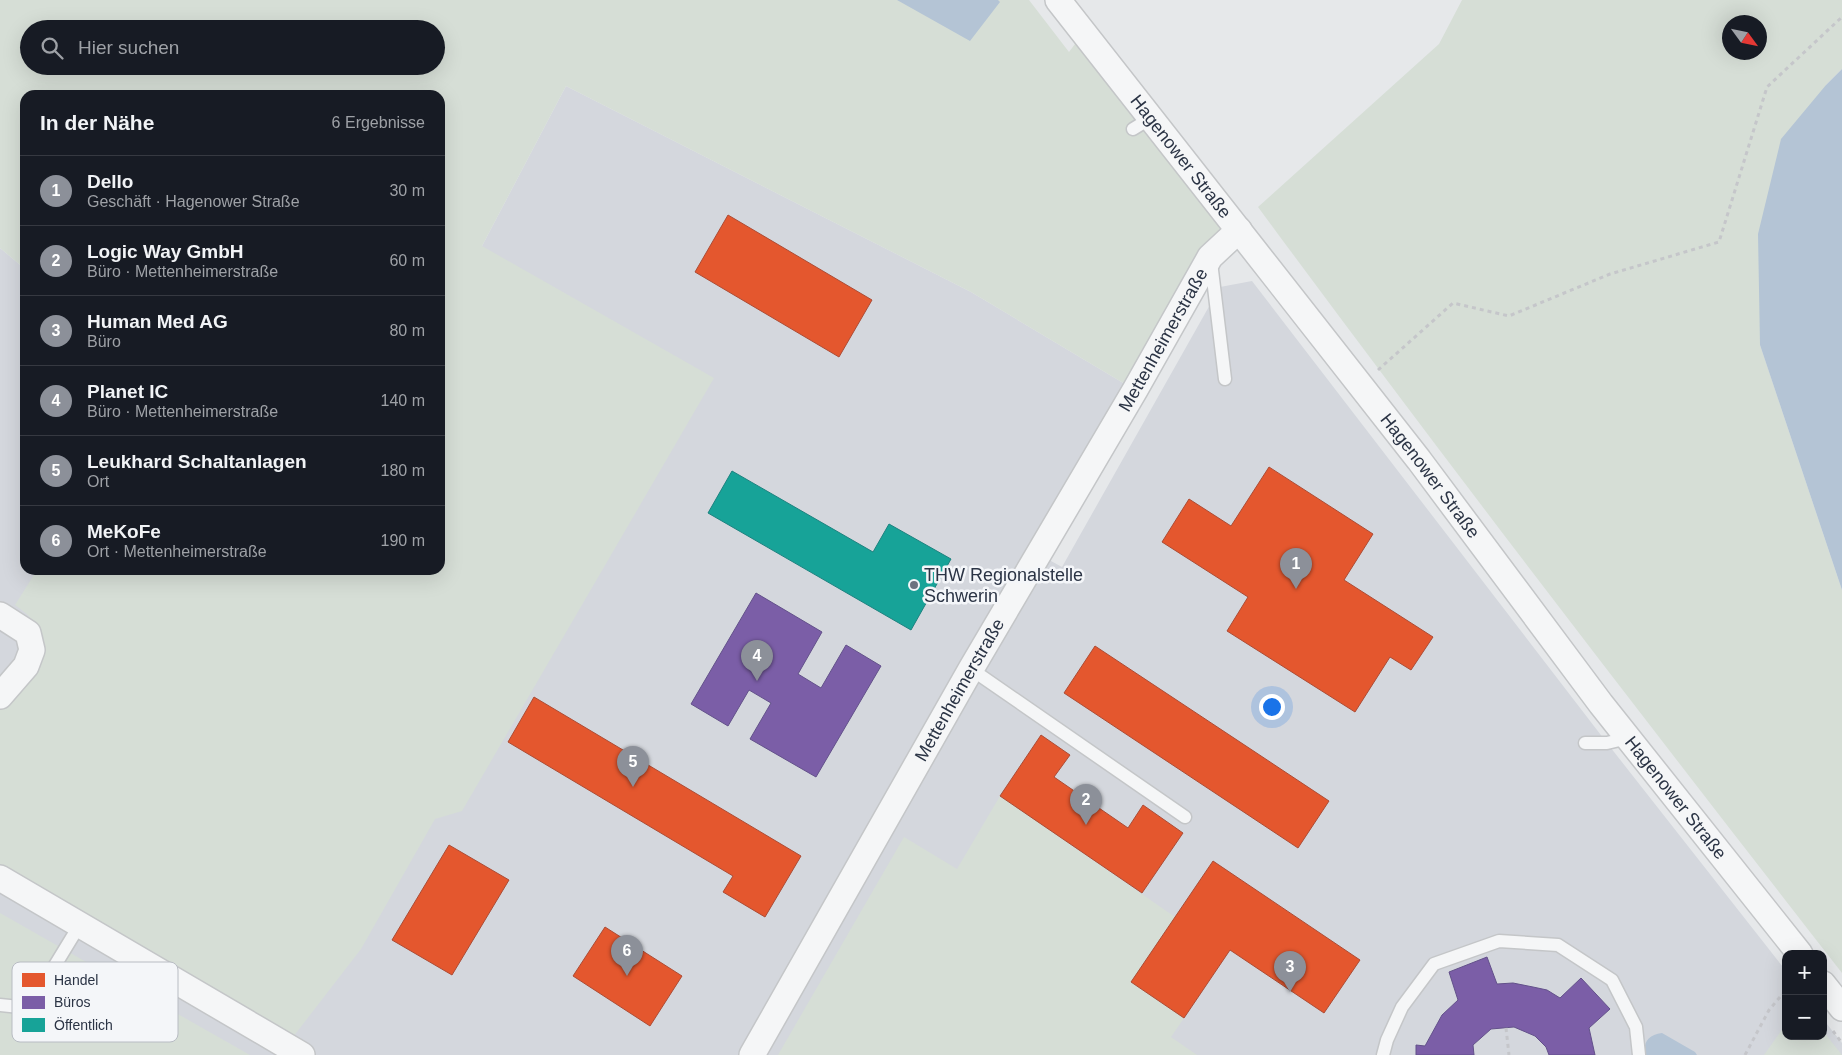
<!DOCTYPE html>
<html lang="de">
<head>
<meta charset="utf-8">
<style>
	:root { --surface:#171b24; --page:#20242c; --text:#f1f3f6; --muted:#9ea1a6; --line:#363941; --accent:#8c9099 }
	body { margin:0; font-family:Arial,sans-serif; background:var(--page); color:var(--text) }
	.controls { position:absolute; right:15px; bottom:15px; display:grid; overflow:hidden; border-radius:10px; box-shadow:0 5px 20px #0002 }
	.controls button { width:45px; height:45px; display:grid; place-items:center; padding:0; border:0; border-bottom:1px solid var(--line); background:var(--surface); color:var(--text); font:25px sans-serif }
	.compass { position:absolute; left:1722px; top:15px; width:45px; height:45px; border-radius:50%; background:var(--surface); box-shadow:0 5px 20px #0002; rotate:123deg }
	.you { position:absolute; left:1271px; top:706px; width:18px; height:18px; margin:-12px; border:4px solid #fff; border-radius:50%; background:#1a73e8; box-shadow:0 0 0 8px #1a73e833 }
	.badge { display:grid; place-items:center; width:32px; height:32px; border-radius:50%; background:var(--accent); color:#fff; font-size:16px; font-weight:700 }
	.pin { position:absolute; translate:-50% -41px; filter:drop-shadow(0 1px 2px #0008) }
	.pin::after { content:''; position:absolute; top:26px; width:18px; height:15px; background:inherit; clip-path:polygon(0 0,100% 0,50% 100%) }
	.list { margin:0; padding:0; list-style:none }
	h2 { display:flex; justify-content:space-between; align-items:center; height:65px; margin:0; padding:0 20px; font-size:21px }
	h2 small { font-size:16px; font-weight:400; color:var(--muted) }
	.list li { display:grid; grid-template-columns:32px 1fr auto; gap:15px; align-items:center; box-sizing:border-box; height:70px; padding:0 20px; border-top:1px solid var(--line) }
	.list b { display:block; font-size:19px; white-space:nowrap }
	.list p { margin:0; font-size:16px; white-space:nowrap; color:var(--muted) }
	.list em { font-size:16px; font-style:normal; color:var(--muted) }
	.icon { flex:none; width:28px; height:28px; fill:none; stroke:currentColor; stroke-width:2; stroke-linecap:round; stroke-linejoin:round }
	.map { position:relative; flex:none; width:1842px; height:1055px; overflow:hidden }
	.search { position:absolute; background:var(--surface); box-shadow:0 5px 20px #0002; left:20px; top:20px; width:425px; height:55px; display:flex; align-items:center; gap:12px; box-sizing:border-box; padding:0 18px; border-radius:28px; color:var(--muted); font-size:19px }
	.panel { position:absolute; background:var(--surface); box-shadow:0 5px 20px #0002; left:20px; top:90px; width:425px; height:485px; border-radius:15px }
	.map>svg:first-child { display:block }
	.built { fill:#d4d7dd }
	.green { fill:#d6ded6; fill-rule:evenodd }
	.water { fill:#b4c4d5 }
	.shops { fill:#e4572e; stroke:#ac4c35 }
	.offices { fill:#7b5ea7; stroke:#63518a }
	.public { fill:#17a398; stroke:#1d827f }
	.lines { fill:none; stroke-linecap:round; stroke-linejoin:round }
	.lane-casing { stroke:#c4c6c8; stroke-width:15 }
	.street-casing { stroke:#c4c6c8; stroke-width:28 }
	.path { stroke:#c5c6ca; stroke-width:3; stroke-dasharray:4 4; stroke-linecap:butt }
	.lane { stroke:#f5f6f7; stroke-width:12 }
	.street { stroke:#f5f6f7; stroke-width:25 }
	.poi-dot { fill:#6c737f; stroke:#f4f6f9; stroke-width:2 }
	.labels { text-anchor:middle; stroke-width:5; stroke-linejoin:round; paint-order:stroke }
	.street-label { font-size:18px; fill:#2b3445; stroke:#f4f6f9 }
	.poi-label { font-size:18px; fill:#2b3445; stroke:#f4f6f9; text-anchor:start }
	.key { fill:#f4f6f9; stroke:#b8bcc3; stroke-width:1 }
	.key-label { font-size:14px; fill:#2b3445 }
</style>
</head>
<body>
<div class="map">
<svg width="1842" height="1055" viewBox="0 0 1842 1055">
	<rect width="100%" height="100%" fill="#e6e8ea"/>
	<path class="built" d="M566,86L971,292L1135,390L1038,554L1062,567L1220,287L1252,281L1607,743L1786,971V1036H1823V1019L1842,1043V1055H0V248L25,269V570H440L482,246Z"/>
	<path class="green" d="M0,0H1029L1069,52L1084,32L1239,230L1135,390L971,292L566,86L482,246L714,378L462,811L435,819L361,949L293,1037L14,875L0,864V708C37,676 70,643 15,605L37,570H440V95H25V269L0,248ZM29,29H436V66H29Z
		M1462,0H1842V69L1826,85L1760,345L1842,590V973C1645,720 1449,466 1258,207L1439,44ZM1730,22H1760V52H1730Z
		M1000,796L1175,917L1131,982L1184,1018L1171,1037L1197,1055H778L904,837L957,869Z
		M0,913L250,1055H0Z
		M1786,1024V1036H1823V1031L1842,1055H1764Z"/>
	<path class="water" d="M897,0H998L1000,2L970,41Z
		M1842,69V590L1760,345L1758,234L1781,139L1826,85Z
		M1662,1033L1695,1052L1697,1055H1645C1643,1042 1648,1035 1662,1033Z"/>
	<path class="shops" d="M728,215L872,300L839,357L695,272Z
		M1269,467L1373,534L1344,580L1433,637L1411,670L1390,657L1355,712L1227,631L1248,597L1162,542L1189,499L1231,526Z
		M1095,646L1329,801L1298,848L1064,693Z
		M534,697L801,856L765,917L723,892L733,876L508,742Z
		M1041,735L1070,755L1054,777L1128,828L1143,805L1183,833L1142,893L1000,796Z
		M449,845L509,880L452,975L392,940Z
		M1213,861L1360,960L1324,1013L1230,950L1184,1018L1131,982Z
		M605,927L682,976L650,1026L573,976Z"/>
	<path class="offices" d="M756,593L822,632L798,674L821,688L846,645L881,666L816,777L750,739L771,703L749,690L728,726L691,704Z
		M1487,957L1497,984L1513,983L1533,987L1547,990L1560,998L1581,978L1610,1009L1589,1028L1595,1055H1549L1546,1047L1535,1036L1514,1027L1491,1029L1473,1045L1474,1055H1416V1045L1425,1046L1442,1015L1458,1000L1449,972Z"/>
	<path class="public" d="M732,471L873,552L889,524L951,559L911,630L708,513Z"/>
	<g class="lines">
		<g class="lane-casing">
			<path id="lane" d="M1133,129L1151,118
				M1211,262L1225,379
				M971,669L1185,817
				M1585,743H1607L1628,738
				M0,1005L29,1008L79,926
				M1383,1055L1387,1040L1402,1007L1434,964L1499,941L1558,945L1612,980L1636,1027L1639,1055"/>
		</g>
		<g class="street-casing">
			<g id="street">
				<path id="s1" d="M1058,0L1419,460L1601,704L1800,954"/>
				<path d="M0,615L28,633L32,650L26,666L0,696"/>
				<path d="M0,878L302,1055"/>
				<path d="M1823,984L1842,1008"/>
				<path id="s2" d="M752,1055L971,669L1135,390L1210,257L1239,230"/>
			</g>
		</g>
		<path class="path" d="M1378,370L1453,303L1509,316L1610,274L1719,242L1767,87L1842,17
			M1506,1028L1509,1055
			M1833,1031L1842,1043
			M1745,1055L1769,1010L1786,990"/>
		<use href="#lane" class="lane"/>
		<use href="#street" class="street"/>
	</g>
	<circle class="poi-dot" cx="914" cy="585" r="5"/>
	<g class="labels">
		<g class="street-label">
			<text dy="6" stroke="none"><textPath href="#s1" startOffset="199">Hagenower Straße</textPath></text>
			<text dy="6" stroke="none"><textPath href="#s2" startOffset="825">Mettenheimerstraße</textPath></text>
			<text dy="6" stroke="none"><textPath href="#s1" startOffset="604">Hagenower Straße</textPath></text>
			<text dy="6" stroke="none"><textPath href="#s2" startOffset="420">Mettenheimerstraße</textPath></text>
			<text dy="6" stroke="none"><textPath href="#s1" startOffset="1009">Hagenower Straße</textPath></text>
		</g>
		<g class="poi-label">
			<text x="924" y="581">THW Regionalstelle<tspan x="924" dy="21">Schwerin</tspan></text>
		</g>
	</g>
	<rect x="12" y="962" width="166" height="80" rx="8" class="key"/>
	<rect x="22" y="973" width="23" height="14" fill="#e4572e"/>
	<rect x="22" y="996" width="23" height="13" fill="#7b5ea7"/>
	<rect x="22" y="1018" width="23" height="14" fill="#17a398"/>
	<g class="key-label">
		<text x="54" y="985">Handel</text>
		<text x="54" y="1007">Büros</text>
		<text x="54" y="1030">Öffentlich</text>
	</g>
</svg>
<div class="controls">
<button>+</button>
<button>−</button>
</div>
<svg class="compass" viewBox="-18 -18 36 36"><path d="M0-13l5 13h-10z" fill="#e53935"/><path d="M0 13l5-13h-10z" fill="#9ea1a6"/></svg>
<div class="you"></div>
<div class="pin badge" style="left:1296px;top:589px">1</div>
<div class="pin badge" style="left:1086px;top:825px">2</div>
<div class="pin badge" style="left:1290px;top:992px">3</div>
<div class="pin badge" style="left:757px;top:681px">4</div>
<div class="pin badge" style="left:633px;top:787px">5</div>
<div class="pin badge" style="left:627px;top:976px">6</div>
<div class="search"><svg class="icon" aria-label="search" viewBox="0 0 24 24"><circle cx="10" cy="10" r="6"/><path d="M15 15l6 6"/></svg>Hier suchen</div>
<section class="panel">
<h2>In der Nähe<small>6 Ergebnisse</small></h2>
<ul class="list">
<li><span class="badge">1</span><div><b>Dello</b><p>Geschäft · Hagenower Straße</p></div><em>30 m</em></li>
<li><span class="badge">2</span><div><b>Logic Way GmbH</b><p>Büro · Mettenheimerstraße</p></div><em>60 m</em></li>
<li><span class="badge">3</span><div><b>Human Med AG</b><p>Büro</p></div><em>80 m</em></li>
<li><span class="badge">4</span><div><b>Planet IC</b><p>Büro · Mettenheimerstraße</p></div><em>140 m</em></li>
<li><span class="badge">5</span><div><b>Leukhard Schaltanlagen</b><p>Ort</p></div><em>180 m</em></li>
<li><span class="badge">6</span><div><b>MeKoFe</b><p>Ort · Mettenheimerstraße</p></div><em>190 m</em></li>
</ul>
</section>
</div>
</body>
</html>
